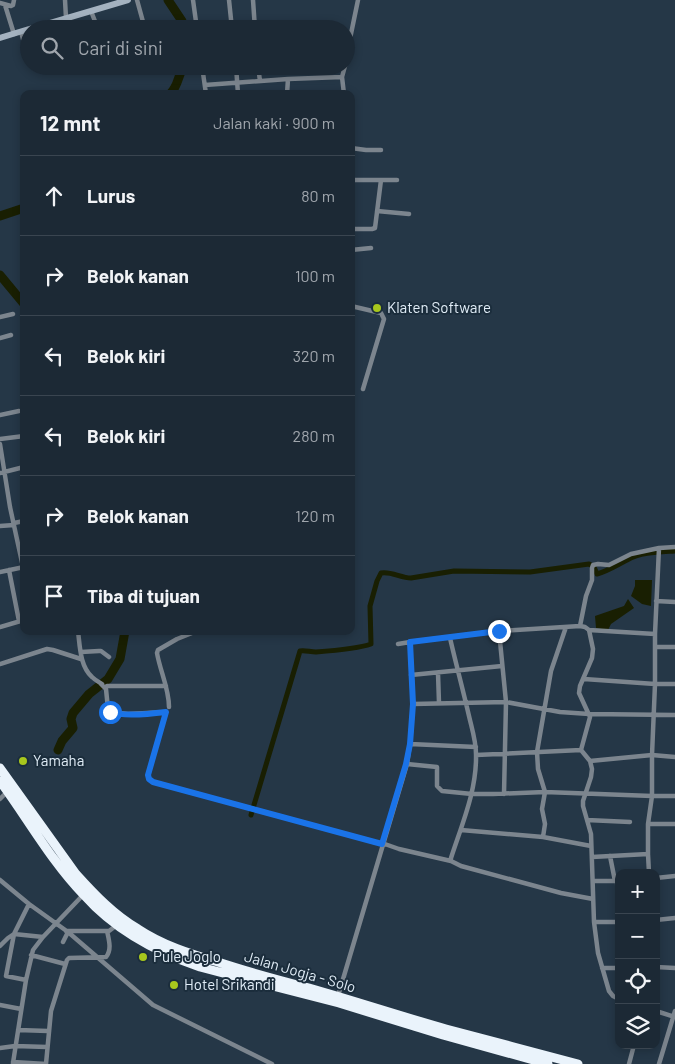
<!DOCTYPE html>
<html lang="id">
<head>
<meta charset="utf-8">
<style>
	:root { --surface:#1c2935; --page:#25313d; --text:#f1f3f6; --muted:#a0a6ad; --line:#3a4550 }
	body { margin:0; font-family:Barlow,sans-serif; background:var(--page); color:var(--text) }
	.controls { position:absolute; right:15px; bottom:15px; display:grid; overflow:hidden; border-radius:10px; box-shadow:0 2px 8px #0003 }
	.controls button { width:45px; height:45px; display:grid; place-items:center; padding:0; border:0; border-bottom:1px solid var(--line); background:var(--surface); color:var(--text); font:25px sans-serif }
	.stop { position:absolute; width:15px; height:15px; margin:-11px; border:4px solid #1a73e8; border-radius:50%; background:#fff }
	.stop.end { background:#1a73e8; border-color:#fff; box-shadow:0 1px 5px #0008 }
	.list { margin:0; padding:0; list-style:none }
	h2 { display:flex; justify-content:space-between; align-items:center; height:65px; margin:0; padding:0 20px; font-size:21px }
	h2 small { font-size:16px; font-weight:400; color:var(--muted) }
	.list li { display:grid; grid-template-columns:32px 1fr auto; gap:15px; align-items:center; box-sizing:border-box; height:80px; padding:0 20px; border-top:1px solid var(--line) }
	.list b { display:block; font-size:19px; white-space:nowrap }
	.list em { font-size:16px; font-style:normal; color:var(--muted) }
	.icon { flex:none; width:28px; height:28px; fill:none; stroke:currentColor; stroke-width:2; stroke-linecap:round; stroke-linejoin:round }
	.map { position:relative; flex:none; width:675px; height:1064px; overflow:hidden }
	.search { position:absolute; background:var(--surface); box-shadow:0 2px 8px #0003; left:20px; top:20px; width:335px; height:55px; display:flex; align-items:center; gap:12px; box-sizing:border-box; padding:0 18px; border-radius:28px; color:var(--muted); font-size:19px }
	.panel { position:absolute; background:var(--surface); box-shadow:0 2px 8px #0003; left:20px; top:90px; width:335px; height:545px; border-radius:10px }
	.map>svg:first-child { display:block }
	.water { fill:#191f02 }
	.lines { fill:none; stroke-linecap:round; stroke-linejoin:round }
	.canal { stroke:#191f02; stroke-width:5 }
	.river { stroke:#191f02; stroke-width:9 }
	.street { stroke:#7c858e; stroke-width:4.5 }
	.secondary { stroke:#a4b2c0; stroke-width:6 }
	.highway { stroke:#eaf3fb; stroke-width:9 }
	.route { stroke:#1a73e8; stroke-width:6 }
	.poi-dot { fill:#a8c71d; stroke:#1b2d3c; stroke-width:2 }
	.labels { text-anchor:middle; stroke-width:4; stroke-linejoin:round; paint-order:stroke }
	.poi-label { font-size:15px; fill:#e1edf7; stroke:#1b2d3c; text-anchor:start }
	.street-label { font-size:15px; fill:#e1edf7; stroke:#1b2d3c }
</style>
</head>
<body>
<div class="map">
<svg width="675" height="1064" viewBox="0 0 675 1064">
	<rect width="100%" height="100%" fill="#253747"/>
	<path class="water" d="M635,580H652L651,606L642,604L631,596L635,586Z
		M628,599L634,608L611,624L608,630L596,628L595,616L624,606Z"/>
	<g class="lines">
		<path class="canal" d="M251,815L300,651C305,650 310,652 316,652C329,651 360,648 371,644L370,606L377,581L381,573C391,571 401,578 411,578L454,571L530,572L589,564L594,567L597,574C608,571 617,565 627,560C641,552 659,552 675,551"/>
		<path class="river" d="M168,0L182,21L184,29
			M170,94C179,85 177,77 184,66
			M0,216L24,208
			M0,275L24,304
			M58,750L62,741L73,728L71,719L73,713L89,694L108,679L120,659L125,631"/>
		<path class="street" d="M65,0L66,18
			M137,0L145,29
			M193,0L197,29
			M229,0L232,29
			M253,0L255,29
			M0,3L11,6L13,5L14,0
			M5,5L14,34
			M91,11L98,29
			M21,32L28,57
			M346,58L358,0
			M202,66L206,94
			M236,66L238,94
			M258,66L260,81
			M205,85L288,79
			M287,94L288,79L342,77
			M344,94L342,77L345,66
			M351,148L366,150H381
			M351,180H397
			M377,211L409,214
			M351,229H372L375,228L381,180
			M351,250L371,248
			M351,306L381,313L384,319L363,389
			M0,317L13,314
			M0,338L11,335
			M0,415L19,411
			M0,439L24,436
			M0,444L10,507L23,567
			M0,473L24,467
			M14,523L24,521
			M0,526L14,525
			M659,548L675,547
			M9,570L19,621
			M0,572L24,567
			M656,601L675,602
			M580,626L586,596L592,580V568L593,565L598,564L609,565L631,554L659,548L655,634V684L652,755V796L648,824V854L649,873
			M0,627L24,620
			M589,630L593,649L592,658L580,686L579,693L590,717L581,750L590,761L592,769L591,777L583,801V806L591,834L594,922L598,953L609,991L613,996L619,999
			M78,631C80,647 80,666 92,677C95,680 99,682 102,684
			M499,631L506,702L504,794
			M450,638C456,664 463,690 469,716C472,729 476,741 476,754C477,790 462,824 451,858V861L461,866L561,893L593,899
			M398,644L410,642
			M655,647H675
			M81,652L99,651H101L109,657
			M0,664L47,649L53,650L81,659
			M438,673L439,703
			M411,675L502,666
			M584,679L655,684H675
			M101,684L106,689L108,709L111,712L128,714L166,712L148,775L149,779L153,782L382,844
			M107,686H166
			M413,704L506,702L560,712L589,714L675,715
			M169,707C169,688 160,671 157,653L158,650L177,639L197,631
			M410,744L476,747
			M476,755L581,750
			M590,761L652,755L675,757
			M407,764L437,767V786L442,791L472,794H493L545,792L652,796H675
			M0,799L8,791
			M587,820L630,822
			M648,824H675
			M461,830L543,837L545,824L542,809L545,792L538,769L537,752L551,671L566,627
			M543,837L591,846
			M382,843L399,849L451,861
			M610,856L615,881
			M592,857L648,854
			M656,878L675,876
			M0,880L29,904L68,932L153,1005L272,1064
			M593,881H616
			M656,920L675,918
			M594,922H619
			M619,922L617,881H619
			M66,931H109L117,925
			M63,942L68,932
			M0,946L8,938L14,934L29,904
			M31,955L65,964
			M656,967L675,968
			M602,968H619
			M26,980L6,976L14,934L43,937
			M338,996L407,764L410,744L413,704L410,642L499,631L580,626L585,627L589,630L655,634
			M0,1005L21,1009
			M656,1011L675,1017
			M18,1030L48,1031
			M0,1048L15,1046L47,1047
			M13,1062L46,1064L51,1011L67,960L69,958L106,957C112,950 109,940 107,931
			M13,1063L26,980L33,950L43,937L83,895
			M629,1064L634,1045
			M659,1064L675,1011"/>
		<path class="secondary" d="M30,29L128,0
			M0,38L29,29"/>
		<path class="highway" d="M0,768L76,874C95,895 114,915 138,929C162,945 190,954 218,962C248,972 278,980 309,988C355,1001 400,1016 446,1029C490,1041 534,1052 578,1064
			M0,781C28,819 51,861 84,895C115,930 156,952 200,967L339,1003L443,1035L548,1064"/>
	</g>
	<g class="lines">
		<path class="route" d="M110,712C125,717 150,714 166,712L148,775L149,779L153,782L382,844L406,764L410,744L413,704L410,642L499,631"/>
	</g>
	<g class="poi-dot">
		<circle cx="377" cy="308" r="5"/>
		<circle cx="23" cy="761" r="5"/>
		<circle cx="143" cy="957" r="5"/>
		<circle cx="174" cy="985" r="5"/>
	</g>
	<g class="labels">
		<g class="poi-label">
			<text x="387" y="313">Klaten Software</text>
			<text x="33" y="766">Yamaha</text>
			<text x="153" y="962">Pule Joglo</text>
			<text x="184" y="990">Hotel Srikandi</text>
		</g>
		<g class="street-label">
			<text transform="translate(300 972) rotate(16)" y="5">Jalan Jogja - Solo</text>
		</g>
	</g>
</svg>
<div class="controls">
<button>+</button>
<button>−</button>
<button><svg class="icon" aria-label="locate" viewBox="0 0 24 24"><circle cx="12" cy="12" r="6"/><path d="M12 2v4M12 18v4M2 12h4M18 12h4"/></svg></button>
<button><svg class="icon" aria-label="layers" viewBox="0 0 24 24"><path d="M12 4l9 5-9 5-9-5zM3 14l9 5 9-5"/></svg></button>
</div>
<div class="stop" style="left:110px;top:712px"></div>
<div class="stop end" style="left:499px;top:631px"></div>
<div class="search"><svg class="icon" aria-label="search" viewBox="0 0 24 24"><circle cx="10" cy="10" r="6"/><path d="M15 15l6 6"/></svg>Cari di sini</div>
<section class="panel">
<h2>12 mnt<small>Jalan kaki · 900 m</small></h2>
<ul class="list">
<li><svg class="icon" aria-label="ahead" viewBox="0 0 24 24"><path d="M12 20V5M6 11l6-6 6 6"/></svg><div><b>Lurus</b></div><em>80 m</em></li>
<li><svg class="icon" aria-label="right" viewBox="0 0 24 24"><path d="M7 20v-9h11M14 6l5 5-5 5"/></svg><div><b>Belok kanan</b></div><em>100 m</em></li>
<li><svg class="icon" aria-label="left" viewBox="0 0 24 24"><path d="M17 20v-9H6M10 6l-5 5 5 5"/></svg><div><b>Belok kiri</b></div><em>320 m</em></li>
<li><svg class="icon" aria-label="left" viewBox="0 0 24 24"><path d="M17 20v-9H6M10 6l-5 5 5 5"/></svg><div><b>Belok kiri</b></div><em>280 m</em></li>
<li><svg class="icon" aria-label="right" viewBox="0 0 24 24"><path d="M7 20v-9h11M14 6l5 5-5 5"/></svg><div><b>Belok kanan</b></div><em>120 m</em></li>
<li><svg class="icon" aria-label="arrive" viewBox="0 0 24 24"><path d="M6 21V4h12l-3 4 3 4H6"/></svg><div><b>Tiba di tujuan</b></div></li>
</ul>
</section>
</div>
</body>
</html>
